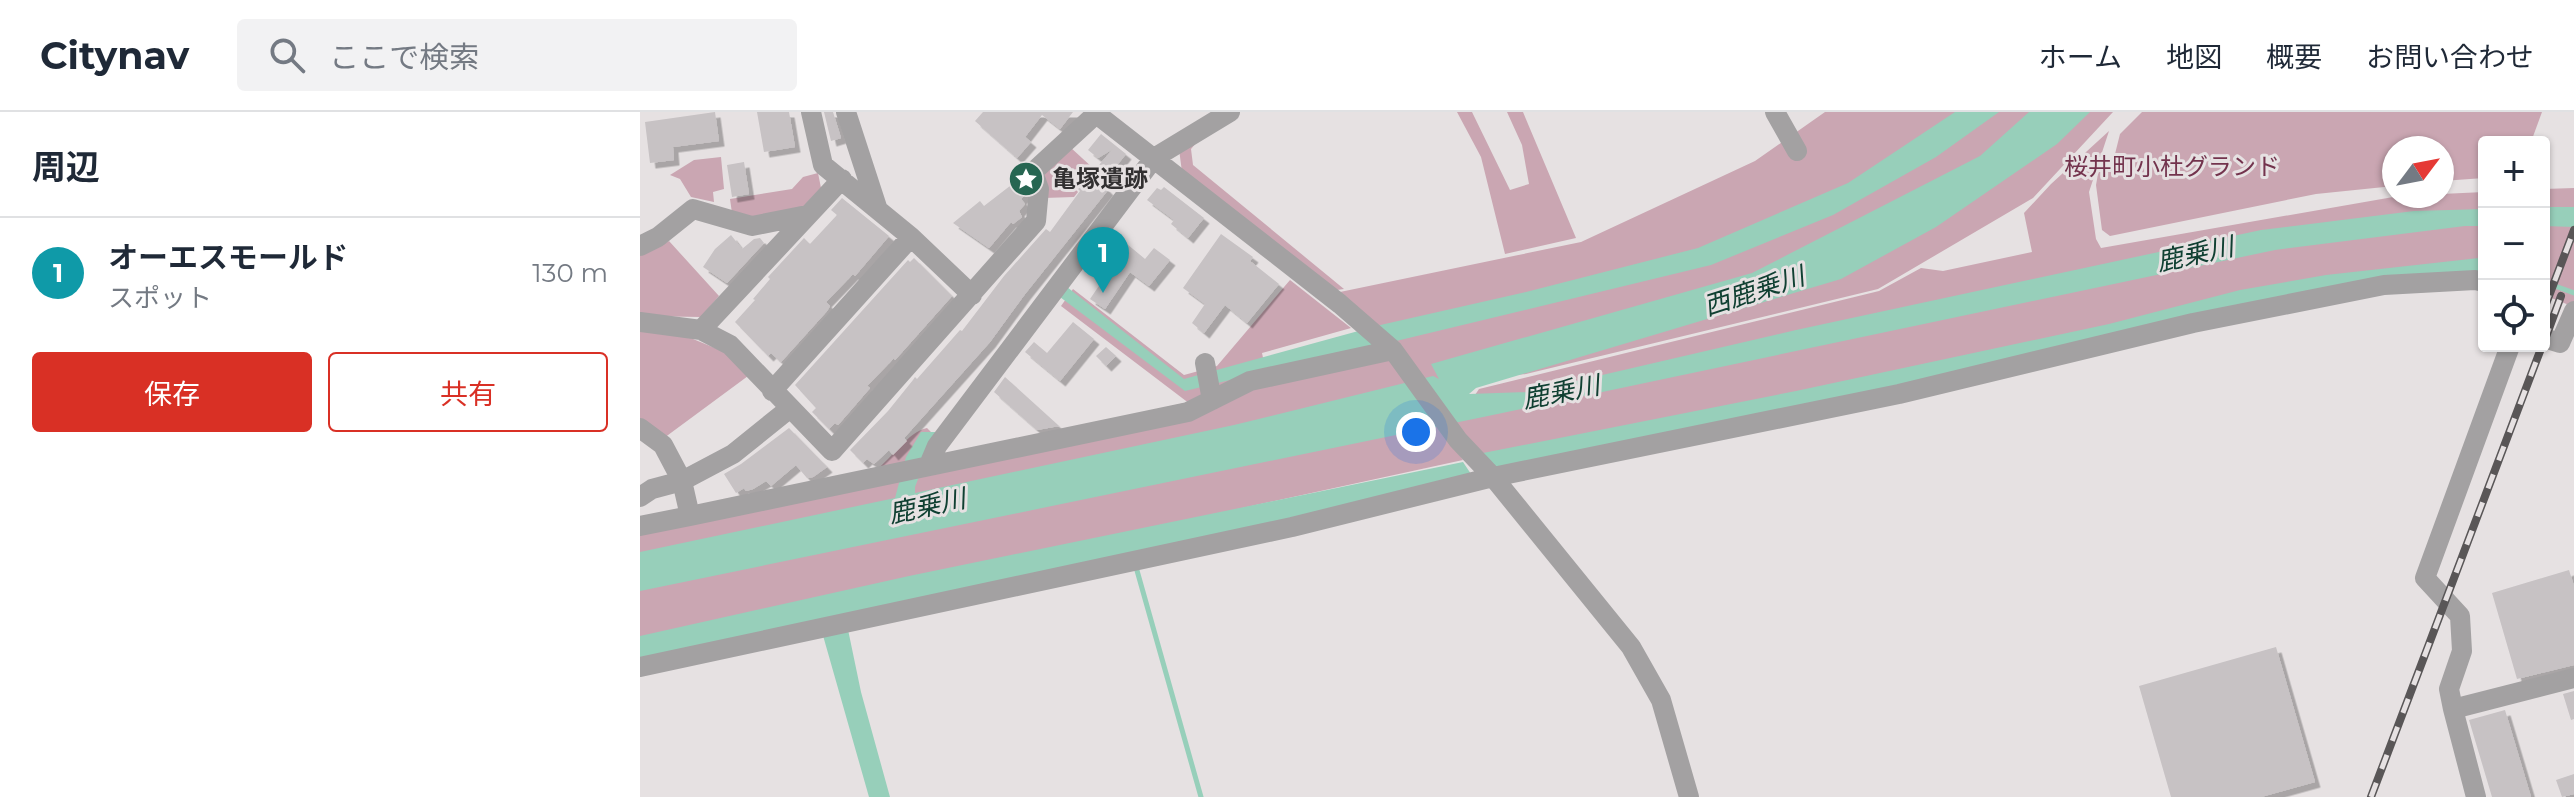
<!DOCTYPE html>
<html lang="ja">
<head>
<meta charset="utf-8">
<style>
	:root { --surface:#fff; --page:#f2f2f3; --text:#1f2937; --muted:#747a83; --line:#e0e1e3; --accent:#d93025 }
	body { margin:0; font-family:Montserrat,"Noto Sans JP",sans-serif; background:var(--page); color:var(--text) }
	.controls { position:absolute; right:24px; top:24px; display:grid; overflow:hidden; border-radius:8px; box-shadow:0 2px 6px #0004 }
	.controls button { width:72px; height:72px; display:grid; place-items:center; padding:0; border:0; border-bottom:2px solid var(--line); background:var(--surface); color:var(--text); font:40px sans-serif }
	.compass { position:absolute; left:1742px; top:24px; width:72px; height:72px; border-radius:50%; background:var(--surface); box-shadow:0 2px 6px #0004; rotate:58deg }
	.you { position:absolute; left:776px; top:320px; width:28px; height:28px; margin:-20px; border:6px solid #fff; border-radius:50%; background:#1a73e8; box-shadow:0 0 0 12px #1a73e833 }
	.badge { display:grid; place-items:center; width:52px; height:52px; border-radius:50%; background:var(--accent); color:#fff; font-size:26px; font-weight:700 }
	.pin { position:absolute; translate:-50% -66px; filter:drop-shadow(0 2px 4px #0008) }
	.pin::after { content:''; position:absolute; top:42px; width:28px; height:24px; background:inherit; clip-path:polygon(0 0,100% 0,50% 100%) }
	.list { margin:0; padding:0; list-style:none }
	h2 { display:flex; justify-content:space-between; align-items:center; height:104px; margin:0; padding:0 32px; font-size:34px }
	h2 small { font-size:26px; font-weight:400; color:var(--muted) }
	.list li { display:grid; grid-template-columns:52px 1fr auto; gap:24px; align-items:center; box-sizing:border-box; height:112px; padding:0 32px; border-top:2px solid var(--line) }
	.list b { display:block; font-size:30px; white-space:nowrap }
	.list p { margin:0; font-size:26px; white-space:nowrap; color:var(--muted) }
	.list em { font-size:26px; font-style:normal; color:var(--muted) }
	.actions { display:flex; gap:16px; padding:24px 32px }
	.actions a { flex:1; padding:18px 0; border:2px solid var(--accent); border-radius:8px; text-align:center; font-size:28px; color:var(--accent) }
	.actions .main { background:var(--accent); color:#fff }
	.icon { flex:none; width:44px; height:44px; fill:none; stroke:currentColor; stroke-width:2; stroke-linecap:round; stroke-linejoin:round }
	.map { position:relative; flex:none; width:1934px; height:685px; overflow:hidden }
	header { display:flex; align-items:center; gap:48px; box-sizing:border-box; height:112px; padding:0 40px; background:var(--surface); border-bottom:2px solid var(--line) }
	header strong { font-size:38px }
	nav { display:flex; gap:44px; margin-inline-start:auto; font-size:28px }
	.search { width:560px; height:72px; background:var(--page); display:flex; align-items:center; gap:20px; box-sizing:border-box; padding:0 28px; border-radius:8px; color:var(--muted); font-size:30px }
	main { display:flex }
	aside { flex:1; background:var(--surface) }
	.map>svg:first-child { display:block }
	.green { fill:#caa6b2 }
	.water { fill:#97cfba }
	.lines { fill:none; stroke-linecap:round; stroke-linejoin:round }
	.stream { stroke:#97cfba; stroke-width:5 }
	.building { fill:#c7c2c4; filter:url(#shadow) }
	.minor { stroke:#a3a1a2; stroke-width:20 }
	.rail-casing { stroke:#595657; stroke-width:8 }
	.rail { stroke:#e6e1e2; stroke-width:5; stroke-dasharray:15; stroke-linecap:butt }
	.labels { text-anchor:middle; stroke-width:6; stroke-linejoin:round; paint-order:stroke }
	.park-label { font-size:24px; fill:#73334d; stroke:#e6e1e2 }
	.poi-label { font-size:24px; font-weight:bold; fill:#323031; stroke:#e6e1e2; text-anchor:start }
	.water-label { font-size:26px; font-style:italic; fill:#104032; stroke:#e6e1e2 }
</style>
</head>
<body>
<header>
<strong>Citynav</strong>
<div class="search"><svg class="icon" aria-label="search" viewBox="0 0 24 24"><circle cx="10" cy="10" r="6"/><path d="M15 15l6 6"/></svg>ここで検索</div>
<nav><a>ホーム</a><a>地図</a><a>概要</a><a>お問い合わせ</a></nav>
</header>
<main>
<aside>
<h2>周辺<small></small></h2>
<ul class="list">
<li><span class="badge" style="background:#0f9aa8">1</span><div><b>オーエスモールド</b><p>スポット</p></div><em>130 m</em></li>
</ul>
<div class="actions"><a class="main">保存</a><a>共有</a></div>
</aside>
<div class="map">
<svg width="1934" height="685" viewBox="0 0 1934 685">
	<defs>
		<filter id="shadow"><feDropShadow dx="5.5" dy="5.5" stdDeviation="0" flood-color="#0004"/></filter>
	</defs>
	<rect width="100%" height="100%" fill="#e6e1e2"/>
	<path class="green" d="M817,0H832L870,78L889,72L882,33L867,0H883L936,126L865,142L841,45Z
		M1185,0H1473L1393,86L1238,177L886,262L787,271L700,180L941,130L1115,49Z
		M1502,0H1902L1891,30H1844V66L1802,69V36H1754V74L1676,82L1470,124L1462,118L1456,73L1459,56L1475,42L1480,22Z
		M1469,19L1449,80L1456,127L1461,136L1759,84L1844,80V168L1767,171L855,363L815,313L839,277L1239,179L1281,156L1303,159L1392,140L1384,101L1411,72Z
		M561,25L551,37L553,53L704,177L697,178L542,60L539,37Z
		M430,35L454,57L436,78L438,80L434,85L404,86V59Z
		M81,45L84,77L73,80L74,90L51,85L40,67L30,63L54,48Z
		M178,61L181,76L160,98L113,108L92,101L90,87L152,77L163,65Z
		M1934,76V195L1904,183V77Z
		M29,129L79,184L61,205L0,204V144Z
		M650,168L711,216L622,241L626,260L550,292L421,194L433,177L544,263L577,254Z
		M0,219L36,220L87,241L108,264L24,326L0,308Z
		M750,246L823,348L327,456L0,531V419L604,277Z
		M287,316L296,325L279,351L236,358C252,346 268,320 287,316Z"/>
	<path class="water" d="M1315,0H1359L1296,45L1193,103L1071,153L752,230L736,214L886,180L1058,136L1208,71Z
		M1389,0H1450L1417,32L1296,115L1201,167L836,276L829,282L889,280L1156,218L1621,118L1774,99L1844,97V114H1825L1635,138L848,304L0,479V440L255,386L266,345L281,320H296L275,375V381L594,313L793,264L799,267L791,252L1112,161L1340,44Z
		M1904,95H1934V115L1904,114Z
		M1839,146L1844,147V164L1379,250L852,359L838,342L1156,279L1469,212L1600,178L1686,163Z
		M427,175L544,267L722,218L737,232L545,279L420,185Z
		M823,350L833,365L206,508L221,580L250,685H229L180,513L0,553V524L269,464Z"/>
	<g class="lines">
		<path class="stream" d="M1904,170L1934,181
			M496,455L561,685"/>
	</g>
	<path class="building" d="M75,0L79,29L33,35L34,48L10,51L5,10Z
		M117,0H149L155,35L124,40Z
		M184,0H193L201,26L191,29Z
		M343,0H433L420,17L402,3L385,25L391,30L377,46L335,9Z
		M461,22L486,42L462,72L468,78L385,182L350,230L264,326L267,329L253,343L249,338L234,352L227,347L223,351L210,338L248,299L273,268L275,265L277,267L320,218L322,219L364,164L406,117L410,120L440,79L438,77L473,37L458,46L448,38Z
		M104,50L109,82L92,85L87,53Z
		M379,67L386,79L385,83L381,87L385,92L379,99L382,105L373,112L371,110L349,136L313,111L340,89L344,94Z
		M524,75L564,106L548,126L531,112L534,108L507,88L517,76L521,78Z
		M202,86L249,124L215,164L213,162L186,190L190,194L187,199L141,250L131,241L128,244L95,210L115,188L113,187L130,167L128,165L164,126L170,132L197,103L191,98Z
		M581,122L613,145L610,149L639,172L607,211L585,193L564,221L552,211L565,192L543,176Z
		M91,123L102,137L114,127L120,126L124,131L87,171L63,155L75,137Z
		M476,123L505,147L514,136L530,148L509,174L490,160L465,197L450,187L476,149L463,139Z
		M274,146L312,184L255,248L254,246L227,274L230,276L198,313L195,311L189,317L172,300L176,296L155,273L268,148L270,150Z
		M433,210L454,227L420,269L385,240L394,230L407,241Z
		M466,235L476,244L466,254L456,244Z
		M365,265L419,314L397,318L354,280Z
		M149,316L187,355L173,365L167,366L156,353L131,374L126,369L113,377L106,379L104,376L96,381L84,362L101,352Z
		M1929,458L1934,474V553L1877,567L1852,481Z
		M1636,535L1675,670L1621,685H1531L1499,574Z
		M1934,579V607L1931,608L1923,582Z
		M1865,598L1891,685H1852L1829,608Z
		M1934,662V682L1922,685L1916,668Z"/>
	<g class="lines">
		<path class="minor" d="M171,0L183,53L271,125L332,183
			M206,0L237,95
			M454,0L700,192L753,238L818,328L853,365L991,535L1021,588L1049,685
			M1135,0L1157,39
			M0,134L18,125L53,97L112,114L167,103
			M0,210L61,218L90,233L192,339L396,109L399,77L393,60L456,2
			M61,218L202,67
			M1904,226L1920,231L1934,199
			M565,251L572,288
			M132,279L271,125
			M149,297L93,342L42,369L50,404L548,300L610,269L753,238
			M0,316L23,333L42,369L12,377L0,385
			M289,353L297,334L514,46L590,0
			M0,414L50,404
			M0,555L652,415L853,365L1259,282L1553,211L1744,173L1835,168L1844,170
			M1813,597L1809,577L1822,539L1820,504L1785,466L1870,234
			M1836,685L1813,597L1934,566"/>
		<g class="rail-casing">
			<path id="rail" d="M1904,197L1934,118
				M1904,230L1921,184
				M1731,685L1902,234"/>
		</g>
		<use href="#rail" class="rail"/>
	</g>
	<defs>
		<g id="sight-disc" transform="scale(1.8)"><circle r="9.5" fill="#276652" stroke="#e6e1e2"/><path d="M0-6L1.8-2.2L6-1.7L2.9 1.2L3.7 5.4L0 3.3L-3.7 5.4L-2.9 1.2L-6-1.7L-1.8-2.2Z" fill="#fff"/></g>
	</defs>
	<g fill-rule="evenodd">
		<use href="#sight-disc" x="386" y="67"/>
	</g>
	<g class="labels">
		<g class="park-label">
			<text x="1532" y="63">桜井町小杜グランド</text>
		</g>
		<g class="poi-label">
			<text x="412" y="75">亀塚遺跡</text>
		</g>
		<g class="water-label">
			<text transform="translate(1555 142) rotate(-12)" y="9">鹿乗川</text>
			<text transform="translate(1114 179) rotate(-18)" y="9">西鹿乗川</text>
			<text transform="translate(921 280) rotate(-11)" y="9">鹿乗川</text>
			<text transform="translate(287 394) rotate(-12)" y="9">鹿乗川</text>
		</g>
	</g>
</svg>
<div class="controls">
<button>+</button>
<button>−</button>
<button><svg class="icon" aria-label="locate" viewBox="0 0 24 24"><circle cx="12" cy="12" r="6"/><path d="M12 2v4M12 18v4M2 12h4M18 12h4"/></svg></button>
</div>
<svg class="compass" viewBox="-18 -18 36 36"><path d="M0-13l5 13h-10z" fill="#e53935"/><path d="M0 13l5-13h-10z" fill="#747a83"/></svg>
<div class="you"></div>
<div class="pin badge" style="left:463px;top:181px;background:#0f9aa8">1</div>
</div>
</main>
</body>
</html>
